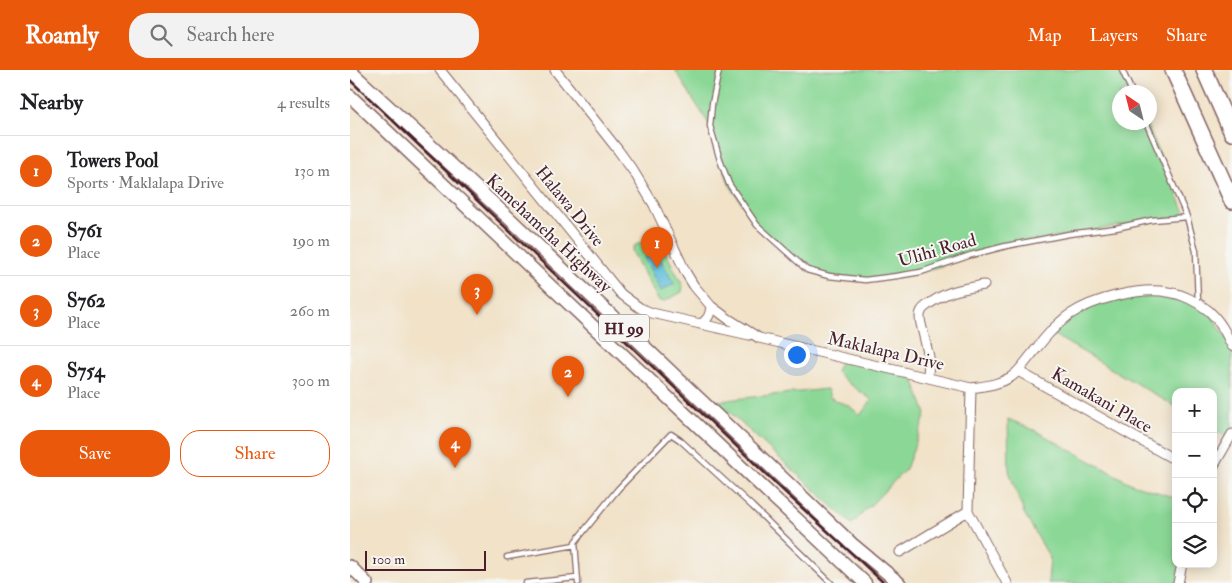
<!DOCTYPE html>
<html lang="en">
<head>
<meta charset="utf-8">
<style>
	:root { --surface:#fff; --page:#f2f2f2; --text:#202124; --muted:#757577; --line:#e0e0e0; --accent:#ea580c }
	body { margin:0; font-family:"IM FELL Double Pica",serif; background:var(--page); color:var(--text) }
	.controls { position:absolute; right:15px; bottom:15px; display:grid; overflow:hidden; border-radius:10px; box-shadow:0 2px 12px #0003 }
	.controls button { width:45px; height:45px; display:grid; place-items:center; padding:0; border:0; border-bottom:1px solid var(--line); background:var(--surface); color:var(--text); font:25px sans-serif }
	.compass { position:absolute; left:762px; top:15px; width:45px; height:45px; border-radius:50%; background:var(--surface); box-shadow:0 2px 12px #0003; rotate:325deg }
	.scale { position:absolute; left:15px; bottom:12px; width:121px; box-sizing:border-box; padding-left:5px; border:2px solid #4a1f2b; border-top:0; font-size:14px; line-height:18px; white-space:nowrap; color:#4a1f2b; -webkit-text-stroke:4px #f6f6f2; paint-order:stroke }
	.you { position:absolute; left:446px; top:284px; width:18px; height:18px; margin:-12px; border:4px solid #fff; border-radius:50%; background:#1a73e8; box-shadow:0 0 0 8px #1a73e833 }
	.badge { display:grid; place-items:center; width:32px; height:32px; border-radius:50%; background:var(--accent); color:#fff; font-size:16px; font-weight:700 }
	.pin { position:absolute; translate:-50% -41px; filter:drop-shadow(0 1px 2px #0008) }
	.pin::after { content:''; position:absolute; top:26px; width:18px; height:15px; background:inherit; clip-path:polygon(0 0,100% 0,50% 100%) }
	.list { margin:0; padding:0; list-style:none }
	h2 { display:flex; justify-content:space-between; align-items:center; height:65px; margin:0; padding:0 20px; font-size:21px }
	h2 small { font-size:16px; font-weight:400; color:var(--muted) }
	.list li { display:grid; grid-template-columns:32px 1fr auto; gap:15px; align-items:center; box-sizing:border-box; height:70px; padding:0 20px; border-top:1px solid var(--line) }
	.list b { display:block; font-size:19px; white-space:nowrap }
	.list p { margin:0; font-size:16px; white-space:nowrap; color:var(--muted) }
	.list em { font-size:16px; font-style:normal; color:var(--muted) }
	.actions { display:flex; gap:10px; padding:15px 20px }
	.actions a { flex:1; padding:11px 0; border:1px solid var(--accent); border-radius:20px; text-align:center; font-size:18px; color:var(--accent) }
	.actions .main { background:var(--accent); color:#fff }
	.icon { flex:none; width:28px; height:28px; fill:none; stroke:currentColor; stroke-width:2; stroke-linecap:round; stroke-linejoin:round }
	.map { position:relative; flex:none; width:882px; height:513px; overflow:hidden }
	header { display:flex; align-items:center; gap:30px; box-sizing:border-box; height:70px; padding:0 25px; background:var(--accent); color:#fff }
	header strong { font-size:24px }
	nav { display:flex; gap:28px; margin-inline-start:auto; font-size:18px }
	.search { width:350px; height:45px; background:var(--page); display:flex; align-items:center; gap:12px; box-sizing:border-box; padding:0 18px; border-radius:20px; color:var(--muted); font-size:19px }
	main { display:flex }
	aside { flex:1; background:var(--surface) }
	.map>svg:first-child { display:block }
	.green { fill:#8bd896; stroke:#6a7c60 }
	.water { fill:#5dbddb; stroke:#546e83 }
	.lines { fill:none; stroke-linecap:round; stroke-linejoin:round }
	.lane-casing { stroke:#846362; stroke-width:7 }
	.street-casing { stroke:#846362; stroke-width:11 }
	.secondary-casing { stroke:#846362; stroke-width:14 }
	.primary-casing { stroke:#846362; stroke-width:15 }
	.highway-casing { stroke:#846362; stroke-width:18 }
	.lane { stroke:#fff; stroke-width:4.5 }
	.street { stroke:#fff; stroke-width:9 }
	.secondary { stroke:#fff; stroke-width:11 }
	.primary { stroke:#fff; stroke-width:12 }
	.highway { stroke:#fff; stroke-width:15 }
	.rail { stroke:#4a1f2b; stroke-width:2.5 }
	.labels { text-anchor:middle; stroke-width:4; stroke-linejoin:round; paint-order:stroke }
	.shield { fill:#f6f6f2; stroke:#7e6067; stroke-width:1 }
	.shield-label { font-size:16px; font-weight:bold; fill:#4a1f2b }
	.street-label { font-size:18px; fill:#4a1f2b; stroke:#f6f6f2 }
</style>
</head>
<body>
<header>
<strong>Roamly</strong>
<div class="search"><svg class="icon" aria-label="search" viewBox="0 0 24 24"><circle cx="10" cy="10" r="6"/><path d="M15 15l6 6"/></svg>Search here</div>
<nav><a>Map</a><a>Layers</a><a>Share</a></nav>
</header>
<main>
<aside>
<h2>Nearby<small>4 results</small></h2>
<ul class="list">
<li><span class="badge">1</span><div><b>Towers Pool</b><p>Sports · Maklalapa Drive</p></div><em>130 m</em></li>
<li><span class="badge">2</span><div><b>S761</b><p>Place</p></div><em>190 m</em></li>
<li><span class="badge">3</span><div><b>S762</b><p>Place</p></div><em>260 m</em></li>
<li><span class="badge">4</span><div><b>S754</b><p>Place</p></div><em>300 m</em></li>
</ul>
<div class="actions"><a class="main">Save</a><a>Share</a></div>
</aside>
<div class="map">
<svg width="882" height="513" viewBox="0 0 882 513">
	<rect width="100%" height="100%" fill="#f6f6f2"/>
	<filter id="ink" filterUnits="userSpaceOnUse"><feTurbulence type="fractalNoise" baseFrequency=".02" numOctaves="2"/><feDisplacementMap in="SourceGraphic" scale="10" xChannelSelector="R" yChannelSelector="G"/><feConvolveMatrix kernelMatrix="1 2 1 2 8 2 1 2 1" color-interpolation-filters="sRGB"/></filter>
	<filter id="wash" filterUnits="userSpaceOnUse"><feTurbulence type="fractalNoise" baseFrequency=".0096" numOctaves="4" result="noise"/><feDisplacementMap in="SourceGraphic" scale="20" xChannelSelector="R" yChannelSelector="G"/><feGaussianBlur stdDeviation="1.12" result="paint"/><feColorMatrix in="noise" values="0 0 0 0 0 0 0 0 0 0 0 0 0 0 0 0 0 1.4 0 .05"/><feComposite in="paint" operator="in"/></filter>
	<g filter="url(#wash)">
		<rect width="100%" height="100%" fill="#f1e2c8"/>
		<path class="green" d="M325,0H772L782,22H770V52L796,53L837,147L802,150L656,176L571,202L515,210L479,206L457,200L407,155L379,114L360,56Z
			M303,166H307L333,216L332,222L313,232L308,230L282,181L284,176Z
			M817,222L858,240L882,276V365L880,369L863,359V322H826V337L699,262L709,253L756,228Z
			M493,287L561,303L576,344L556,399L502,454L367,331L477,319L480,327L486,331L498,335L510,345L522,330L497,312L486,301Z
			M658,349L684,360L782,414L826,428V494H832L828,513H698L700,488L674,443L659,401Z"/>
		<path class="water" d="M306,181L324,214L311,221L294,188Z"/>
	</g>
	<g filter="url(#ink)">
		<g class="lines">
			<g class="lane-casing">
				<path id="lane" d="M369,0L362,34L360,56L370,90L379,114L407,155L457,200L479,206L515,210L547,206L571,202L621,185L656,176L719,164L766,158L802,150L837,147
					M772,0L782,22
					M796,52L837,147L846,181L848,232
					M157,487L225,475
					M176,513L227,508
					M228,513L225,472L268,419L321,364L330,370L402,436L481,513"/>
			</g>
			<g class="street-casing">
				<path id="street" d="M90,0L271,224L290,238L302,243L399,265
					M205,0L268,80L284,102L304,135L336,203L344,216L361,236L377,248L409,268L621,318C635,316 648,315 661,307C670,301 675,292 682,284C693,270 704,256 719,245C743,229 789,217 818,222C832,224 848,232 859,241C870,251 876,263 882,276
					M350,254C358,250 360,245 361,236
					M668,301L820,387
					M578,307L579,287L571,254C570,250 569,246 571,242C572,239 576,236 579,234C598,220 612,219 634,215
					M621,318L618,441L657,513
					M863,397L882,364
					M550,482L618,441
					M828,513L832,494"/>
			</g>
			<g class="secondary-casing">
				<path id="secondary" d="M0,496L17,513"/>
			</g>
			<g class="primary-casing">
				<path id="primary" d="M0,1L161,150L502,474L549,513
					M0,26L405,410L515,513"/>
			</g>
			<g class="highway-casing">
				<path id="highway" d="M823,0L882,131
					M854,0L882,63"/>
			</g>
			<use href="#lane" class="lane"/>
			<use href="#street" class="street"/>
			<use href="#secondary" class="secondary"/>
			<use href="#primary" class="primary"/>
			<use href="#highway" class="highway"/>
			<path class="rail" d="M0,10L438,425L534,513"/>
		</g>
	</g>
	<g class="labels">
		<rect class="shield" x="249" y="244.5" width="50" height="27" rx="4"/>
		<g class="shield-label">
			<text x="274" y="264">HI 99</text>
		</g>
		<g class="street-label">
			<text transform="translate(220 136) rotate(51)" y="6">Halawa Drive</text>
			<text transform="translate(199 163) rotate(43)" y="6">Kamehameha Highway</text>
			<text transform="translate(587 180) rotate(-16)" y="6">Ulihi Road</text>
			<text transform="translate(536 281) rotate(13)" y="6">Maklalapa Drive</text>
			<text transform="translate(752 330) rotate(30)" y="6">Kamakani Place</text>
		</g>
	</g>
</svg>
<div class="controls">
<button>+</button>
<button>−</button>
<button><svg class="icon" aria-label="locate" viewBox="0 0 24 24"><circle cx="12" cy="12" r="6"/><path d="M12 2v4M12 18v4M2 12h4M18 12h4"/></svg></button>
<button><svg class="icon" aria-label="layers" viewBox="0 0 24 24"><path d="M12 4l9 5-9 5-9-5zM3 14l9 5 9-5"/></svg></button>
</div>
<svg class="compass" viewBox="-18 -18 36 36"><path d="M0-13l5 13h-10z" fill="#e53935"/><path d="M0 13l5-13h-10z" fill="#757577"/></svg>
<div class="scale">100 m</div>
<div class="you"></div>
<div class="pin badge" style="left:307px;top:198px">1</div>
<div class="pin badge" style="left:218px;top:327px">2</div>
<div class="pin badge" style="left:127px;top:245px">3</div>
<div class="pin badge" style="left:105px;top:398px">4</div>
</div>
</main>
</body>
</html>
